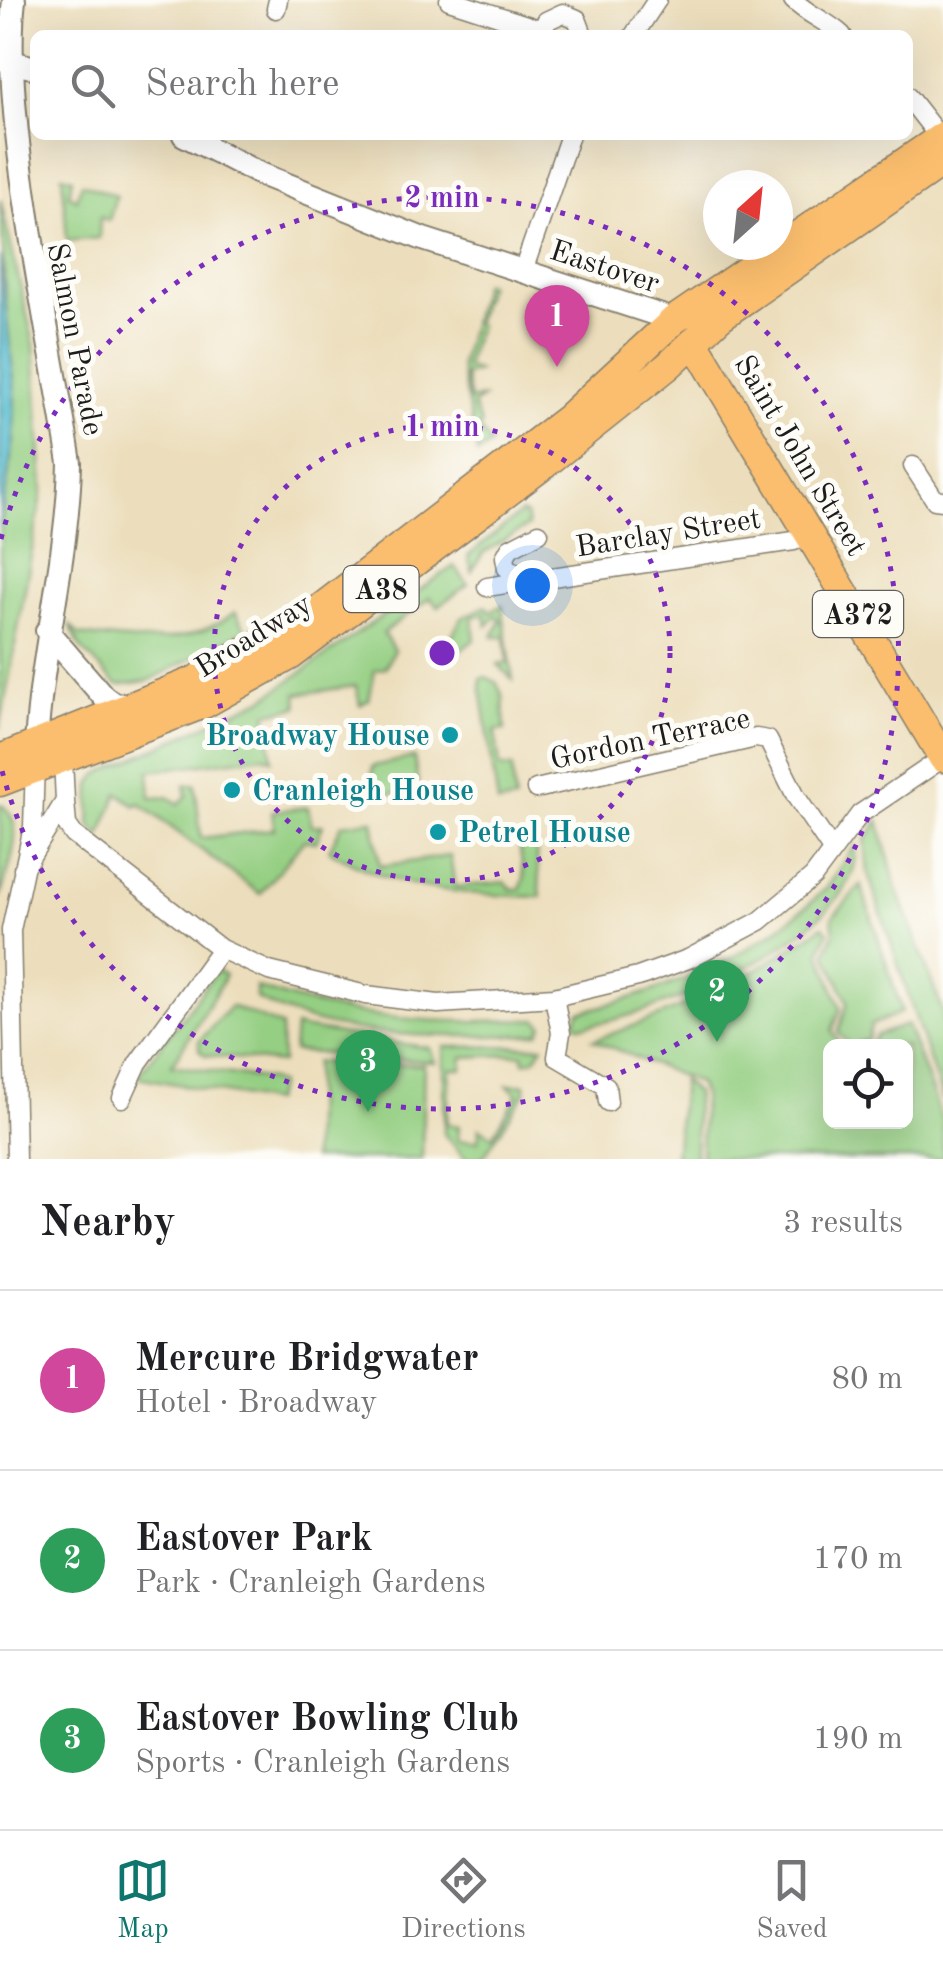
<!DOCTYPE html>
<html lang="en">
<head>
<meta charset="utf-8">
<style>
	:root { --surface:#fff; --page:#f2f2f2; --text:#202124; --muted:#757577; --line:#e0e0e0; --accent:#0f766e }
	body { margin:0; font-family:"Old Standard TT",serif; background:var(--page); color:var(--text) }
	.controls { position:absolute; right:30px; bottom:30px; display:grid; overflow:hidden; border-radius:15px; box-shadow:0 10px 40px #0002 }
	.controls button { width:90px; height:90px; display:grid; place-items:center; padding:0; border:0; border-bottom:2px solid var(--line); background:var(--surface); color:var(--text); font:50px sans-serif }
	.compass { position:absolute; left:703px; top:170px; width:90px; height:90px; border-radius:50%; background:var(--surface); box-shadow:0 10px 40px #0002; rotate:27deg }
	.you { position:absolute; left:532px; top:585px; width:35px; height:35px; margin:-25px; border:8px solid #fff; border-radius:50%; background:#1a73e8; box-shadow:0 0 0 15px #1a73e833 }
	.badge { display:grid; place-items:center; width:65px; height:65px; border-radius:50%; background:var(--accent); color:#fff; font-size:32px; font-weight:700 }
	.pin { position:absolute; translate:-50% -82px; filter:drop-shadow(0 2px 5px #0008) }
	.pin::after { content:''; position:absolute; top:52px; width:35px; height:30px; background:inherit; clip-path:polygon(0 0,100% 0,50% 100%) }
	.list { margin:0; padding:0; list-style:none }
	h2 { display:flex; justify-content:space-between; align-items:center; height:130px; margin:0; padding:0 40px; font-size:42px }
	h2 small { font-size:32px; font-weight:400; color:var(--muted) }
	.list li { display:grid; grid-template-columns:65px 1fr auto; gap:30px; align-items:center; box-sizing:border-box; height:180px; padding:0 40px; border-top:2px solid var(--line) }
	.list b { display:block; font-size:38px; white-space:nowrap }
	.list p { margin:0; font-size:32px; white-space:nowrap; color:var(--muted) }
	.list em { font-size:32px; font-style:normal; color:var(--muted) }
	.icon { flex:none; width:55px; height:55px; fill:none; stroke:currentColor; stroke-width:2; stroke-linecap:round; stroke-linejoin:round }
	.map { position:relative; flex:none; width:943px; height:1159px; overflow:hidden }
	.search { position:absolute; background:var(--surface); box-shadow:0 10px 40px #0002; left:30px; right:30px; top:30px; height:110px; display:flex; align-items:center; gap:25px; box-sizing:border-box; padding:0 35px; border-radius:15px; color:var(--muted); font-size:38px }
	.sheet { height:670px; background:var(--surface) }
	nav { display:flex; justify-content:space-around; align-items:center; box-sizing:border-box; height:140px; border-top:2px solid var(--line); background:var(--surface); font-size:28px; color:var(--muted) }
	nav a { display:grid; justify-items:center; gap:5px }
	nav .on { color:var(--accent) }
	.map>svg:first-child { display:block }
	.green { fill:#95cf83; stroke:#587650; stroke-width:2.5 }
	.water { fill:#53bbd0; stroke:#386c76; stroke-width:2.5 }
	.lines { fill:none; stroke-linecap:round; stroke-linejoin:round }
	.minor-casing { stroke:#847d6c; stroke-width:21 }
	.tertiary-casing { stroke:#847d6c; stroke-width:26 }
	.primary-casing { stroke:#847d6c; stroke-width:31 }
	.minor { stroke:#fff; stroke-width:18 }
	.tertiary { stroke:#fff; stroke-width:22 }
	.primary { stroke:#fbbe6e; stroke-width:28 }
	.ring { fill:none; stroke:#7b2cbf; stroke-width:5; stroke-dasharray:5 10 }
	.culture-dot { fill:#0f9aa8; stroke:#fdfcf7; stroke-width:4 }
	.labels { text-anchor:middle; stroke-width:10; stroke-linejoin:round; paint-order:stroke }
	.shield { fill:#fdfcf7; stroke:#605f5e; stroke-width:2.5 }
	.shield-label { font-size:28px; font-weight:bold; fill:#1c1c1c }
	.street-label { font-size:30px; fill:#1c1c1c; stroke:#fdfcf7 }
	.culture-label { font-size:30px; font-weight:bold; fill:#0d838f; stroke:#fdfcf7; text-anchor:start }
	.centre { fill:#7b2cbf; stroke:#fdfcf7; stroke-width:5 }
	.ring-label { font-size:30px; text-anchor:middle; font-weight:bold; fill:#7b2cbf; stroke:#fdfcf7; stroke-width:10; stroke-linejoin:round; paint-order:stroke }
</style>
</head>
<body>
<div class="map">
<svg width="943" height="1159" viewBox="0 0 943 1159">
	<rect width="100%" height="100%" fill="#fdfcf7"/>
	<filter id="ink" filterUnits="userSpaceOnUse"><feTurbulence type="fractalNoise" baseFrequency=".01" numOctaves="2"/><feDisplacementMap in="SourceGraphic" scale="20" xChannelSelector="R" yChannelSelector="G"/><feConvolveMatrix kernelMatrix="1 2 1 2 8 2 1 2 1" color-interpolation-filters="sRGB"/></filter>
	<filter id="wash" filterUnits="userSpaceOnUse"><feTurbulence type="fractalNoise" baseFrequency=".0048" numOctaves="4" result="noise"/><feDisplacementMap in="SourceGraphic" scale="40" xChannelSelector="R" yChannelSelector="G"/><feGaussianBlur stdDeviation="2.25" result="paint"/><feColorMatrix in="noise" values="0 0 0 0 0 0 0 0 0 0 0 0 0 0 0 0 0 1.4 0 .05"/><feComposite in="paint" operator="in"/></filter>
	<g filter="url(#wash)">
		<rect width="100%" height="100%" fill="#ecdebc"/>
		<path class="green" d="M62,175L72,178L69,195L76,199L82,183L116,196L109,221L100,217L99,238L67,241Z
			M0,199L34,344L43,489L0,729V527L14,439Z
			M483,283L488,284L475,323L479,325L465,366L478,371L465,375L470,400L483,398L473,406L482,425L478,428L491,444L478,454L460,365Z
			M521,513L526,515L528,526L483,553L472,571L468,556Z
			M454,566L468,584L438,607L430,598L383,633L394,650L385,668L375,670L369,700L360,705L356,686L297,694L298,707L267,713L272,759L264,756L149,771L151,798L168,797L179,804L187,796L185,785L195,784L201,838L274,829L272,811L308,807L312,826L323,825L316,842L304,840L260,894L139,803L136,806L118,793L100,837L90,825L91,785L97,775L265,698Z
			M502,605L513,680L498,665L508,663L505,637H493L501,620L496,616L487,626L485,614L472,617L475,639L460,651L449,640L462,618L486,606L491,612Z
			M235,612L246,630L148,681L117,685L80,647L69,624L79,635C134,642 189,648 235,612Z
			M486,677L496,682L503,696L505,730L495,731L500,767L512,768L515,801L498,804L481,688V678Z
			M414,757L419,789L381,795L379,789L370,791L373,766Z
			M0,804C30,823 7,870 0,898Z
			M373,820L380,866L450,856L455,887L505,882L511,889H520L524,879L519,843L535,841L541,897C467,895 392,891 329,850L342,824Z
			M879,820L896,886L943,1012V1101L868,873L865,841Z
			M856,845C866,933 652,1019 580,1026L575,1022L579,1012C670,990 757,957 825,889C837,876 844,858 856,845Z
			M861,885L902,1012L871,1025L868,1039L851,1046L838,1033L848,1002L826,953L834,933L832,918Z
			M823,926L828,932L820,952L841,1008L832,1031L841,1046H830V1122H906V1046H869L877,1035L907,1025L943,1122V1159H701L703,1095L698,1083L593,1040C678,1012 751,979 823,926Z
			M217,971L225,975L221,984L172,1065L270,1080L279,1084L273,1102L137,1077Z
			M256,987C348,1020 441,1025 537,1019L543,1025L539,1033L527,1035C446,1037 328,1041 256,998Z
			M231,1006L281,1026L282,1063L205,1055L199,1050V1041Z
			M295,1027L430,1048L435,1062L293,1051Z
			M543,1046L534,1060L524,1062L523,1054L463,1057L462,1069H450L447,1124L459,1126L458,1140L478,1141L479,1128L493,1136L518,1094L507,1085L525,1084V1093L482,1159H466L444,1134V1047Z
			M315,1062L424,1065L422,1159H312Z
			M682,1080L696,1093L695,1159H675Z"/>
		<path class="water" d="M0,256L15,389L14,439L0,527Z"/>
	</g>
	<g filter="url(#ink)">
		<g class="lines">
			<g class="minor-casing">
				<path id="minor" d="M449,0L542,30
					M793,0C809,16 826,20 842,35
					M276,9L278,0
					M542,35L546,21L563,13L577,19L583,35
					M634,35L657,0
					M908,97L940,138
					M523,271L570,135
					M913,466L935,500L943,501
					M539,533L510,548L505,557L507,568L532,580L794,541L810,532
					M487,587L531,580
					M536,789L756,738L768,740L797,798L832,850
					M65,801L67,825L74,835L221,949L269,971L366,995L438,1004L554,997L638,977L688,959L760,921L813,877L860,814L943,758
					M23,869L65,801L63,759L57,756
					M554,997L561,1033L557,1057L606,1086L608,1102
					M122,1098L138,1063L221,949
					M16,1159L11,930L33,827L35,764"/>
			</g>
			<g class="tertiary-casing">
				<path id="tertiary" d="M14,0C0,114 51,339 70,463C68,558 41,651 36,746
					M0,59L35,68
					M184,135L258,173L423,239L674,320
					M47,631L104,697L114,704L136,706"/>
			</g>
			<g class="primary-casing">
				<path id="primary" d="M694,342L943,758
					M0,759L194,681L318,610L568,418L674,320L943,136
					M0,782L204,704L290,656L545,464L668,366L720,317L943,162"/>
			</g>
			<use href="#minor" class="minor"/>
			<use href="#tertiary" class="tertiary"/>
			<use href="#primary" class="primary"/>
		</g>
	</g>
	<g class="ring">
		<circle cx="442" cy="653" r="228"/>
		<path d="M1 539A456 456 0 1 1 1 767"/>
	</g>
	<g class="culture-dot">
		<circle cx="450" cy="735" r="10"/>
		<circle cx="232" cy="790" r="10"/>
		<circle cx="438" cy="832" r="10"/>
	</g>
	<g class="labels">
		<g class="shield">
			<rect x="343.5" y="566" width="75" height="46" rx="8"/>
			<rect x="813" y="591" width="90" height="46" rx="8"/>
		</g>
		<g class="shield-label">
			<text x="381" y="599">A38</text>
			<text x="858" y="624">A372</text>
		</g>
		<g class="street-label">
			<text transform="translate(605 266) rotate(18)" y="10">Eastover</text>
			<text transform="translate(76 339) rotate(79)" y="10">Salmon Parade</text>
			<text transform="translate(801 455) rotate(59)" y="10">Saint John Street</text>
			<text transform="translate(668 532) rotate(-9)" y="10">Barclay Street</text>
			<text transform="translate(253 635) rotate(-32)" y="10">Broadway</text>
			<text transform="translate(650 738) rotate(-12)" y="10">Gordon Terrace</text>
		</g>
		<g class="culture-label">
			<text x="430" y="745" text-anchor="end">Broadway House</text>
			<text x="252" y="800">Cranleigh House</text>
			<text x="458" y="842">Petrel House</text>
		</g>
	</g>
	<circle cx="442" cy="653" r="15" class="centre"/>
	<g class="ring-label">
		<text x="442" y="207">2 min</text>
		<text x="442" y="436">1 min</text>
	</g>
</svg>
<div class="controls">
<button><svg class="icon" aria-label="locate" viewBox="0 0 24 24"><circle cx="12" cy="12" r="6"/><path d="M12 2v4M12 18v4M2 12h4M18 12h4"/></svg></button>
</div>
<svg class="compass" viewBox="-18 -18 36 36"><path d="M0-13l5 13h-10z" fill="#e53935"/><path d="M0 13l5-13h-10z" fill="#757577"/></svg>
<div class="you"></div>
<div class="pin badge" style="left:557px;top:367px;background:#d1479c">1</div>
<div class="pin badge" style="left:717px;top:1042px;background:#2e9e5b">2</div>
<div class="pin badge" style="left:368px;top:1112px;background:#2e9e5b">3</div>
<div class="search"><svg class="icon" aria-label="search" viewBox="0 0 24 24"><circle cx="10" cy="10" r="6"/><path d="M15 15l6 6"/></svg>Search here</div>
</div>
<section class="sheet">
<h2>Nearby<small>3 results</small></h2>
<ul class="list">
<li><span class="badge" style="background:#d1479c">1</span><div><b>Mercure Bridgwater</b><p>Hotel · Broadway</p></div><em>80 m</em></li>
<li><span class="badge" style="background:#2e9e5b">2</span><div><b>Eastover Park</b><p>Park · Cranleigh Gardens</p></div><em>170 m</em></li>
<li><span class="badge" style="background:#2e9e5b">3</span><div><b>Eastover Bowling Club</b><p>Sports · Cranleigh Gardens</p></div><em>190 m</em></li>
</ul>
</section>
<nav>
<a class="on"><svg class="icon" aria-label="map" viewBox="0 0 24 24"><path d="M3 6l6-2 6 2 6-2v14l-6 2-6-2-6 2zM9 4v14M15 6v14"/></svg>Map</a>
<a><svg class="icon" aria-label="directions" viewBox="0 0 24 24"><path d="M12 3l9 9-9 9-9-9zM9 14v-3h6M13 9l2 2-2 2"/></svg>Directions</a>
<a><svg class="icon" aria-label="saved" viewBox="0 0 24 24"><path d="M7 4h10v16l-5-4-5 4z"/></svg>Saved</a>
</nav>
</body>
</html>
